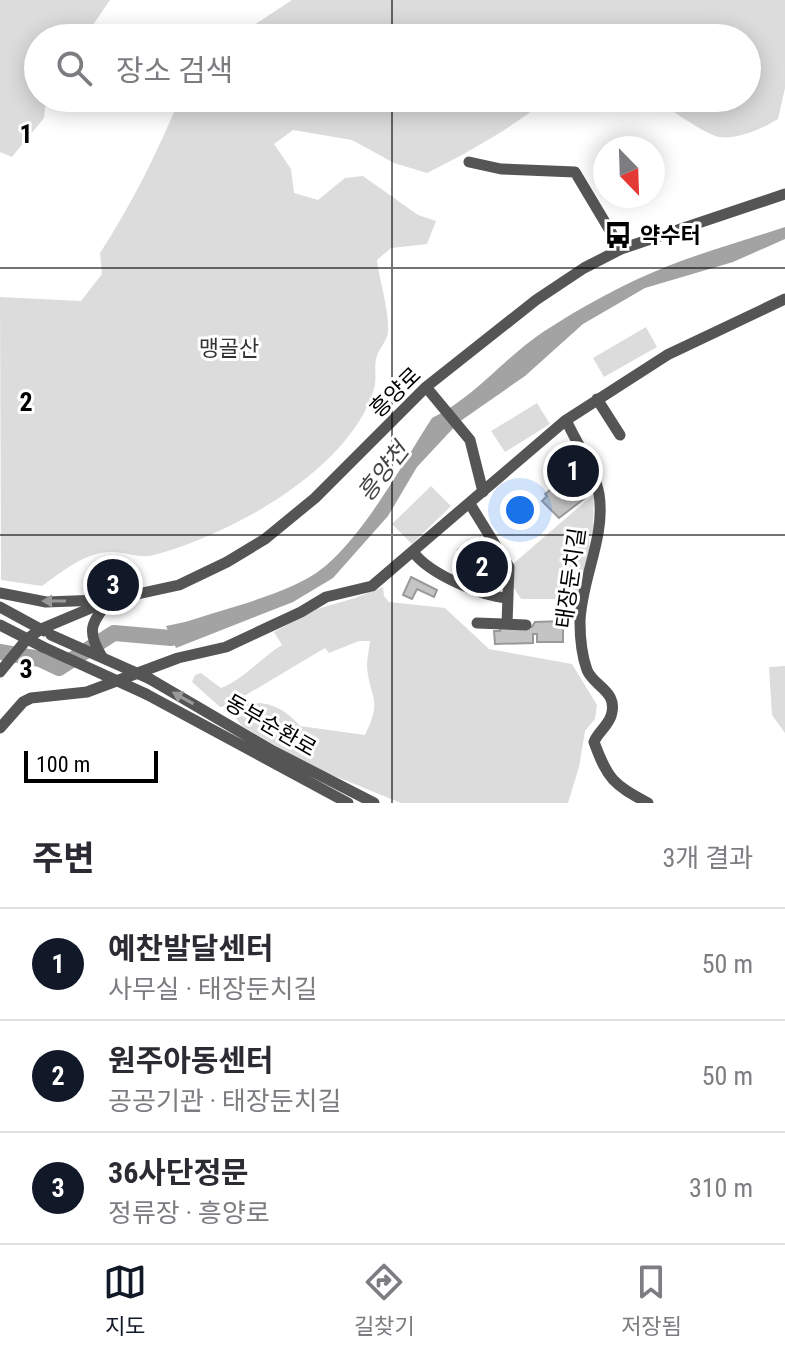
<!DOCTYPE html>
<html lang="ko">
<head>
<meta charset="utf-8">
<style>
	:root { --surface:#fff; --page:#f2f2f3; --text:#2b2b33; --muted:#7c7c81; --line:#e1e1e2; --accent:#111827 }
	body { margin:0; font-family:"Roboto Condensed","Noto Sans KR",sans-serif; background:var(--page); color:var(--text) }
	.compass { position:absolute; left:593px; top:136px; width:72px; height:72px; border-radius:50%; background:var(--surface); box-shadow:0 4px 20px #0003; rotate:157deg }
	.scale { position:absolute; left:24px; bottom:20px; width:134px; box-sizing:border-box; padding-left:8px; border:4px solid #000; border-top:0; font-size:22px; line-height:28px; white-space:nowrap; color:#000; -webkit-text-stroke:6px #fff; paint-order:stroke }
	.you { position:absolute; left:520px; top:510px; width:28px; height:28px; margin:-20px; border:6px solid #fff; border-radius:50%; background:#1a73e8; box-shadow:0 0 0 12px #1a73e833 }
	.badge { display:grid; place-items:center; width:52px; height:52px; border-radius:50%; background:var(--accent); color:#fff; font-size:26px; font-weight:700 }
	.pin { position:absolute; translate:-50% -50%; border:4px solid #fff; box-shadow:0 2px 8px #0006 }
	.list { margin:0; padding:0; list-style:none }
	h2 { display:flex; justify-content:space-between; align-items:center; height:104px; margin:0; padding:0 32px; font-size:34px }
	h2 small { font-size:26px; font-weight:400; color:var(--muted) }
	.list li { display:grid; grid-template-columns:52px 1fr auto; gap:24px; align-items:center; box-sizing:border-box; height:112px; padding:0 32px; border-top:2px solid var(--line) }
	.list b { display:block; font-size:30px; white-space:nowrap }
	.list p { margin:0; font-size:26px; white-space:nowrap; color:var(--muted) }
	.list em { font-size:26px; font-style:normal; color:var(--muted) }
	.icon { flex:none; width:44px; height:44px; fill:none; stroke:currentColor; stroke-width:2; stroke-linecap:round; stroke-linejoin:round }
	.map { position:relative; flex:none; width:785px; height:803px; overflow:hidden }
	.search { position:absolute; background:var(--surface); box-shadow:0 4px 20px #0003; left:24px; right:24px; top:24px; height:88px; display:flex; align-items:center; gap:20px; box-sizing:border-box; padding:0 28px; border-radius:44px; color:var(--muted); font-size:30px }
	.sheet { height:440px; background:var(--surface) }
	nav { display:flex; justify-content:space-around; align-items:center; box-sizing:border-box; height:112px; border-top:2px solid var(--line); background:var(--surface); font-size:22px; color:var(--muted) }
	nav a { display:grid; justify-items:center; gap:4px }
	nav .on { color:var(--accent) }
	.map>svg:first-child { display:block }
	.green { fill:#dcdcdc }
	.water { fill:#a3a3a3 }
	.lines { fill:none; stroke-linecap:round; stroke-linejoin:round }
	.river { stroke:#a3a3a3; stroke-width:16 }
	.building { fill:#c4c4c4; stroke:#999; stroke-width:2 }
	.minor { stroke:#555; stroke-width:11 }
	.minor-bridge { stroke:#555; stroke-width:11 }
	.oneway { fill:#999 }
	.grid { fill:none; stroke:#000; stroke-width:2; stroke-opacity:0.55 }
	.labels { text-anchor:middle; stroke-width:6; stroke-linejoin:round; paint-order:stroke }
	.poi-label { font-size:22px; font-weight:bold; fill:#000; stroke:#fff; text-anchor:start }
	.park-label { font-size:22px; fill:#333; stroke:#fff }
	.street-label { font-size:22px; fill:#000; stroke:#fff }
	.water-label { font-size:24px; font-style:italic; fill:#444; stroke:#fff }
	.grid-label { font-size:26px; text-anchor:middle; font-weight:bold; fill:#000; stroke:#fff; stroke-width:6; stroke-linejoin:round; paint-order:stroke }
</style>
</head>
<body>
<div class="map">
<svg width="785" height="803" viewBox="0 0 785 803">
	<rect width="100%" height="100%" fill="#fff"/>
	<path class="green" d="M0,0H110L84,38H38V98H46L44,118L12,157L0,152Z
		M292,0H785V88L778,119C763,128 738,140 719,137C705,134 666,107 655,98H747V38H234Z
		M180,98H548C511,129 470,151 427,173L394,163L352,140L293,130L274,144L291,169L294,193L318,200L345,178L363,176L418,215L436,221L427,244L391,248L377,260C380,284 389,308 388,332C387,342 378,349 376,359C374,369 377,379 374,389C350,470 230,535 154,555C140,559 126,552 112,552C85,552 63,571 42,586L1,580L0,297L81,301L102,274L100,253C132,204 157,153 180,98Z
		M646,327L657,347L604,377L593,358Z
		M537,403L550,424L505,452L491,431Z
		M431,486L451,506L412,544L392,524Z
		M594,494L593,532L589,536L590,557L580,599H521L512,585L514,563Z
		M383,587L384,596L389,602L445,608L489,649L572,664L597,705L595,719L585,731L579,767L568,803H401L315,768L242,726L234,716V707C260,697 282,705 300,726L365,735C383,698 370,700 367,667C367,658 369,649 370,641H359L329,653L325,648L229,705L220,707L192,682L195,675L201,673L221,688C246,678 259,659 282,645L274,632L317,609L355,598Z
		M785,666V733L772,715L769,667Z"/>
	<path class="water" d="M785,227V239L733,262L645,288L583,324L525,376L459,422L417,467L388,516L333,578L293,602L176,648L166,626L185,622C224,609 272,598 308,578C355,553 402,464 432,418C474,398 504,358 543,332C583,306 625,283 668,266C706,251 746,240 785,227Z"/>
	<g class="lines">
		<path class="river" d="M0,652L40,659L59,668L114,633L171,638L191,632"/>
	</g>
	<path class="building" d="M575,455L588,486L580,490L585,498L559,518L542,501L547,496L545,494L559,483L563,485L565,480L559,466L565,464L563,459Z
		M469,541L499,576L497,581L501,582L495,595L482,590L485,581L458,550Z
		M411,577L437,590L434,597L417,589L412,599L403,595Z
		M563,621V642H537V634H533V643L495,644L494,631H500V627H532L535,622Z"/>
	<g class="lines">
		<path class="minor" d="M469,162L501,169L575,172L621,249
			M426,387L470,440L483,492
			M597,399L620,435
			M566,420C577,444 594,468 599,494C606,537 581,580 580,622C580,637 582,656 587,670C594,687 619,691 611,716C607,727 598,732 594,742C608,780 613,784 648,803
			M470,504L509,567L507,624
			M414,553C430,574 481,596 507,598
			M0,593L46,602L101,600
			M0,607L44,631
			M477,623L526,625
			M0,625L43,647
			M102,657C86,631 91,623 109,601
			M0,672L27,639L41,629L110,600L179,585L227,562L265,539L315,498L426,387L536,300L584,268L621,249L785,194
			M150,679L273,751L374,803
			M146,694L348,803
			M0,728L23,702L31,698L87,692L178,658L226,647L301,612L326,597L372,586L566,420L667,355L785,299"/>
		<path class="minor-bridge" d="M51,635L150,679
			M43,647L146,694"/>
	</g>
	<defs><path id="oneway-solid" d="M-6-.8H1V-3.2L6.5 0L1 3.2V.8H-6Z" transform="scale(2)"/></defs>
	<g class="oneway">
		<use href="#oneway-solid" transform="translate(54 601) rotate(180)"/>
		<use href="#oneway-solid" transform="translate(183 698) rotate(-151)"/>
	</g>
	<path class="grid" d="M392,0V38M392,98V803M0,268H785M0,535H785"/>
	<defs>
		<g id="bus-bare" transform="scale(2.16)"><path d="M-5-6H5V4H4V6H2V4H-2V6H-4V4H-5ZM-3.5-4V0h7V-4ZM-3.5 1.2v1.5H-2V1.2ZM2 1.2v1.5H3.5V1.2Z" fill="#000" stroke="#fff" stroke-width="2.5" paint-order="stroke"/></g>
	</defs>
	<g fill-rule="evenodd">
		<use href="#bus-bare" x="618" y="235"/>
	</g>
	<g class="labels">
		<g class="poi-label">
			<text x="640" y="243">약수터</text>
		</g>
		<g class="park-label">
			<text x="229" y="356">맹골산</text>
		</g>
		<g class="street-label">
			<text transform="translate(395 392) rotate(-44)" y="8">흥양로</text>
			<text transform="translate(570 578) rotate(-82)" y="8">태장둔치길</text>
			<text transform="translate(271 725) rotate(30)" y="8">동부순환로</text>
		</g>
		<g class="water-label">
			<text transform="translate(383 472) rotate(-52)" y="8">흥양천</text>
		</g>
	</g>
	<g class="grid-label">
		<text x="26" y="143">1</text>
		<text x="26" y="411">2</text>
		<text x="26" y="678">3</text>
	</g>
</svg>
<svg class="compass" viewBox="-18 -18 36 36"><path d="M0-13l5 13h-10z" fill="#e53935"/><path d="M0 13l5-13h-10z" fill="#7c7c81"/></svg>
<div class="scale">100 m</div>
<div class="you"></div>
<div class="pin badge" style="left:573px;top:471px">1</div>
<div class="pin badge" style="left:482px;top:567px">2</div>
<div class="pin badge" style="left:113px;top:585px">3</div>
<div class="search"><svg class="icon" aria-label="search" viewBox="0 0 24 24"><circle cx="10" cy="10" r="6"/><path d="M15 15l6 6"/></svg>장소 검색</div>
</div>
<section class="sheet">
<h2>주변<small>3개 결과</small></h2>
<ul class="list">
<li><span class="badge">1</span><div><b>예찬발달센터</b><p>사무실 · 태장둔치길</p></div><em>50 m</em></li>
<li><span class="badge">2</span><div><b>원주아동센터</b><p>공공기관 · 태장둔치길</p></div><em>50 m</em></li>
<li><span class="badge">3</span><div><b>36사단정문</b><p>정류장 · 흥양로</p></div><em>310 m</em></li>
</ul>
</section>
<nav>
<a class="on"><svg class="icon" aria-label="map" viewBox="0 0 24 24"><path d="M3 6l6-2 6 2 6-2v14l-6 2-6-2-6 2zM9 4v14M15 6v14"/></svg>지도</a>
<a><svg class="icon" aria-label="directions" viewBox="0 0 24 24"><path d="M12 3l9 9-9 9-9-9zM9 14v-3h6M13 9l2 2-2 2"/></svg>길찾기</a>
<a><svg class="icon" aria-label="saved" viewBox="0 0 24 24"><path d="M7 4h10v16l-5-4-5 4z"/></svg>저장됨</a>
</nav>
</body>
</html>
